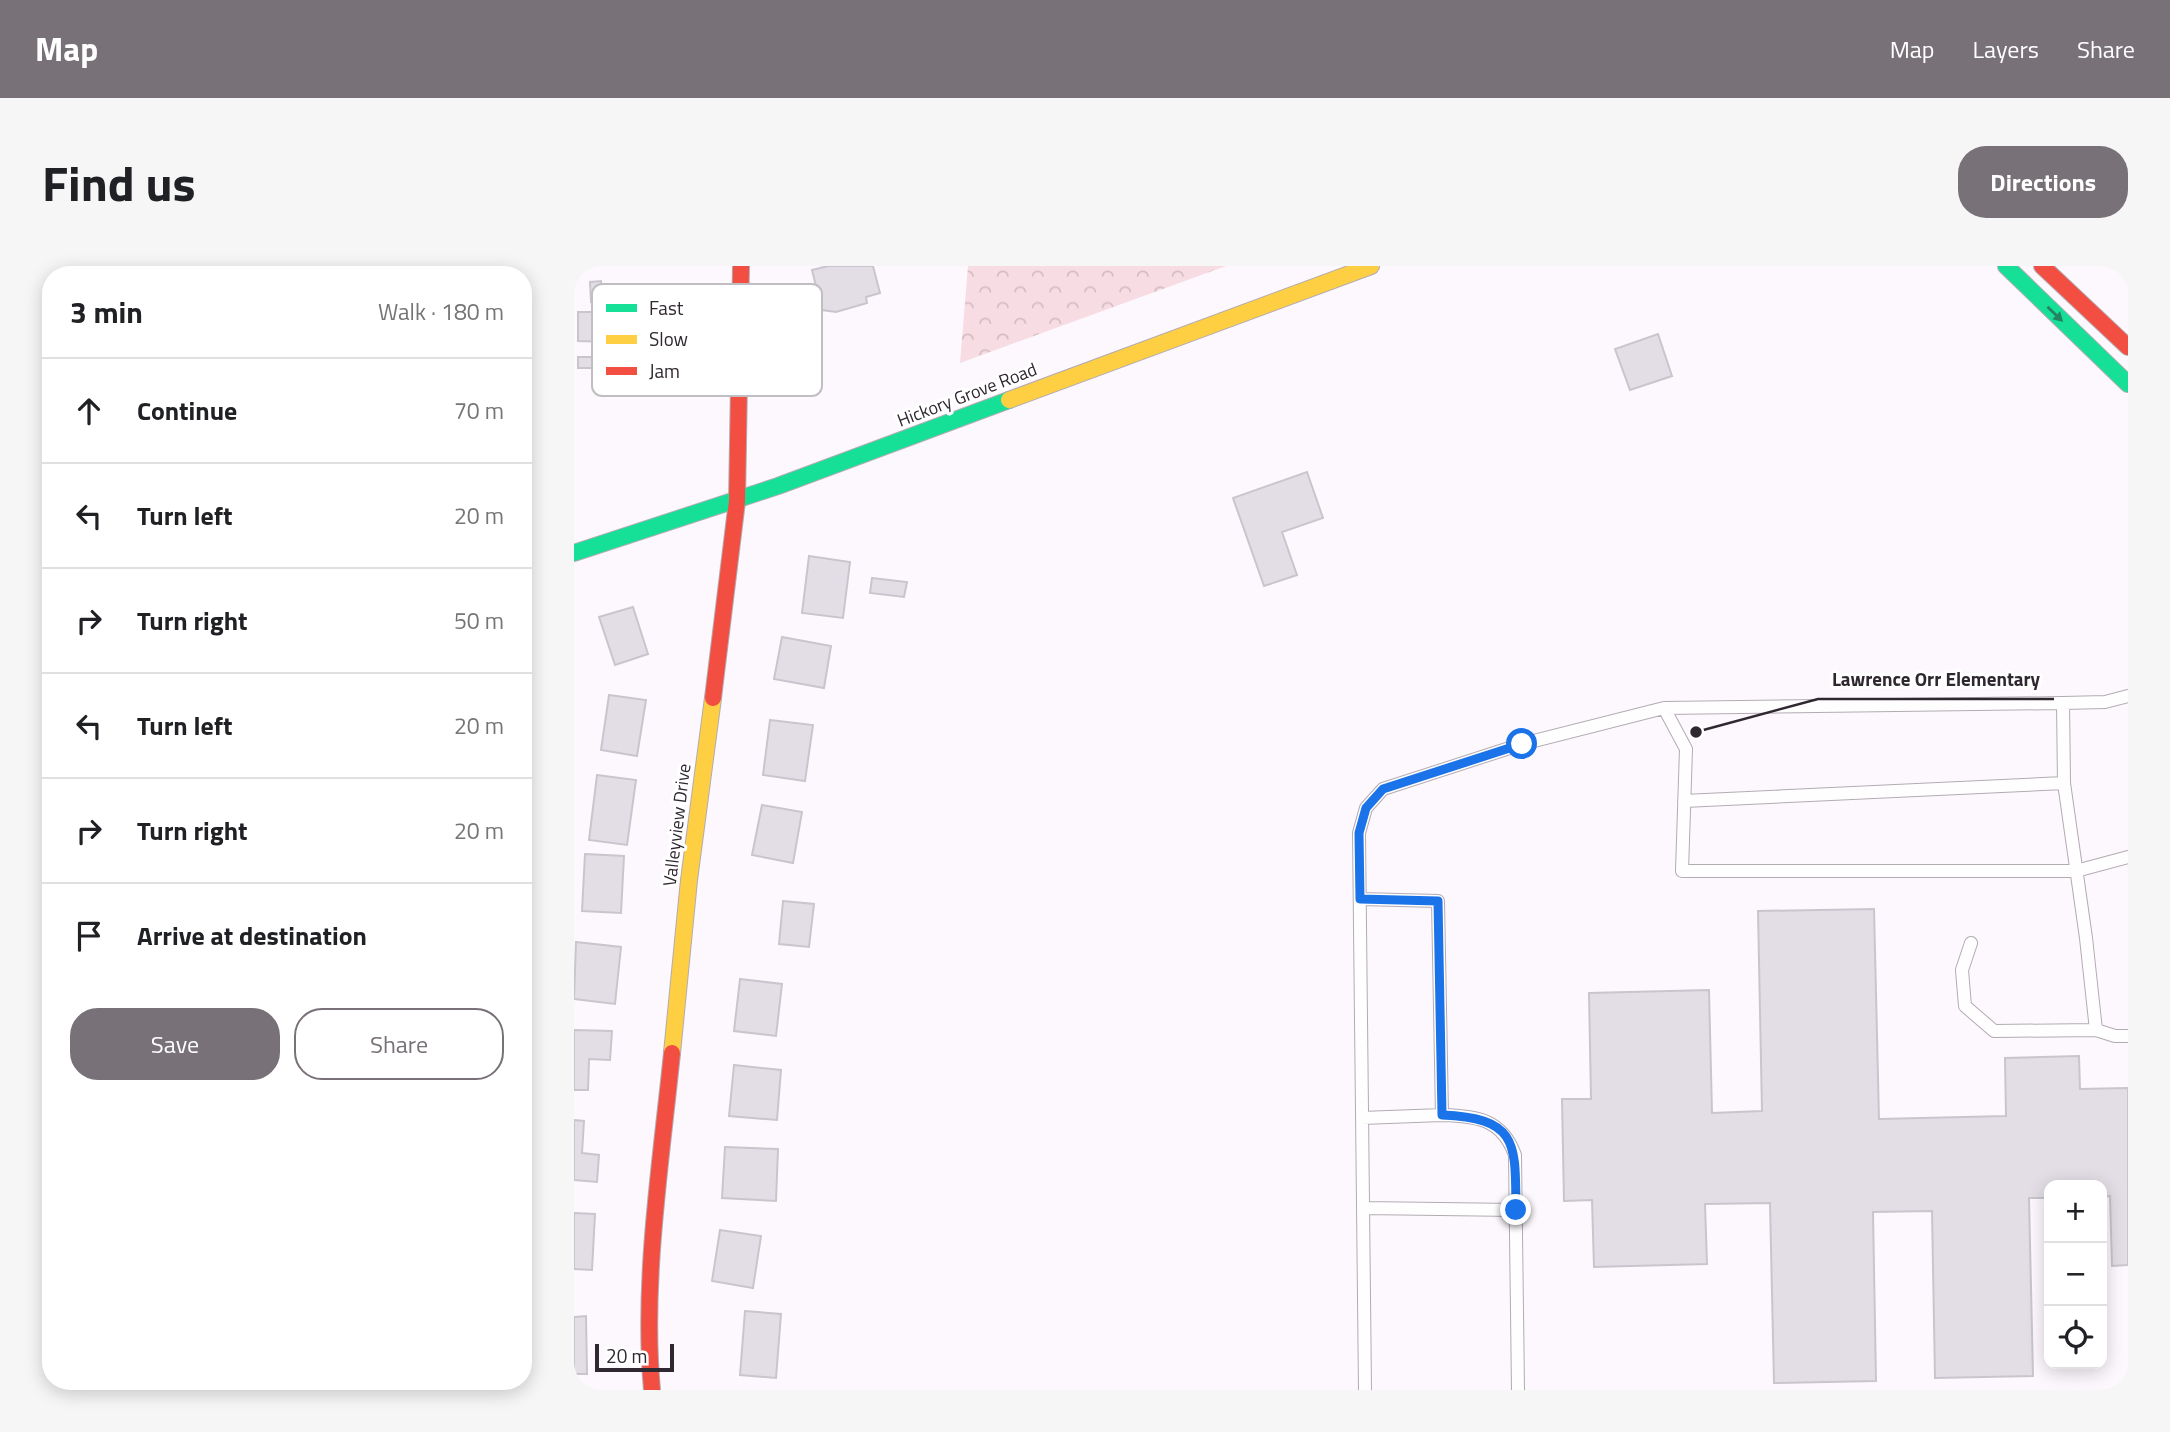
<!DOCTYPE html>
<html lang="en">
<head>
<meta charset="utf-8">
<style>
	:root { --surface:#fff; --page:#f6f6f6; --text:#202124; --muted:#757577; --line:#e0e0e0; --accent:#787178 }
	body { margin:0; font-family:"Titillium Web",sans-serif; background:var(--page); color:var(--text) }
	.controls { position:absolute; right:21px; bottom:21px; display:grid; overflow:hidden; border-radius:14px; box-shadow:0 4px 18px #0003 }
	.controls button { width:63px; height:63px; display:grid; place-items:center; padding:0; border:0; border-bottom:2px solid var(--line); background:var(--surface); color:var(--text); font:35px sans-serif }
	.scale { position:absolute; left:21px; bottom:18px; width:79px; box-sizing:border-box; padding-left:7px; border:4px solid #302830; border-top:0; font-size:19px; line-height:24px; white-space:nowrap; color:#302830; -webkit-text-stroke:5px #fff; paint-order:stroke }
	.stop { position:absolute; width:21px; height:21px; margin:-16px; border:5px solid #1a73e8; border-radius:50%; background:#fff }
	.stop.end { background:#1a73e8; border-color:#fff; box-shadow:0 2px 7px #0008 }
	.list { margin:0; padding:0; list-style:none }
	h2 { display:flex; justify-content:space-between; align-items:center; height:91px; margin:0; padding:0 28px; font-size:30px }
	h2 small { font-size:23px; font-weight:400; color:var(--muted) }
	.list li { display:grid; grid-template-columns:46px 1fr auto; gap:21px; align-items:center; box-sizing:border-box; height:105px; padding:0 28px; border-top:2px solid var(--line) }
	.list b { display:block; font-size:26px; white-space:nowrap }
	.list em { font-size:23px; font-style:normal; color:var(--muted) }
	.actions { display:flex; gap:14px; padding:21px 28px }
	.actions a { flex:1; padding:16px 0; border:2px solid var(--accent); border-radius:28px; text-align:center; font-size:24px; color:var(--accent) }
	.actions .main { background:var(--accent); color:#fff }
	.icon { flex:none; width:38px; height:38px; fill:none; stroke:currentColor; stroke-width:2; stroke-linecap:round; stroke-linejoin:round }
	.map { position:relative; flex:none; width:1554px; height:1124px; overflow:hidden; border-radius:28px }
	header { display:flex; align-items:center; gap:42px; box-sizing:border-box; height:98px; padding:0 35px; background:var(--accent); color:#fff }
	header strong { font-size:33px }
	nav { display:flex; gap:38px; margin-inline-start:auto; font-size:24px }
	.intro { display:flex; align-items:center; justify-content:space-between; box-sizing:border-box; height:168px; padding:0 42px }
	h1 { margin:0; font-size:49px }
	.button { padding:18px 32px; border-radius:28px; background:var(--accent); color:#fff; font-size:24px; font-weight:700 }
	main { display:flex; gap:42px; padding:0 42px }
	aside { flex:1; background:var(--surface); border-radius:28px; box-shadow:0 4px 18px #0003 }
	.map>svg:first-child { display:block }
	.forest { fill:url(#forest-crowns) }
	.building { fill:#e3dee6; stroke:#c9c5cd; stroke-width:2 }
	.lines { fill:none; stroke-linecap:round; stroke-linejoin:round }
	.lane-casing { stroke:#b2acb2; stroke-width:14 }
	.fast-casing { stroke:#b2acb2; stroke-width:18 }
	.slow-casing { stroke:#b2acb2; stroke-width:18 }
	.jam-casing { stroke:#b2acb2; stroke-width:18 }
	.lane { stroke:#fffeff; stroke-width:12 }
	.fast { stroke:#16e098; stroke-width:16 }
	.slow { stroke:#ffcf43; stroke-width:16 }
	.jam { stroke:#f24e42; stroke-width:16 }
	.oneway { fill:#238464 }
	.route { stroke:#1a73e8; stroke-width:9 }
	.labels { text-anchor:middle; stroke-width:6; stroke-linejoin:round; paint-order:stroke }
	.street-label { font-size:18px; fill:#302830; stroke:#fff }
	.key { fill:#fff; stroke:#c1bec1; stroke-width:2 }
	.key-label { font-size:19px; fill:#302830 }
	.leader { fill:none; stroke:#302830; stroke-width:2.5 }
	.callout-dot { fill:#302830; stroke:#fff; stroke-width:2.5 }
	.callout-label { font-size:19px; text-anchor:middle; font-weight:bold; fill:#302830; stroke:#fff; stroke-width:6; stroke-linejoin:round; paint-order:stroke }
</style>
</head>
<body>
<header>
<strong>Map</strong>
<nav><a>Map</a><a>Layers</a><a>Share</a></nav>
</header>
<div class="intro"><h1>Find us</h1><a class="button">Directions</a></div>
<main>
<aside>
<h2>3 min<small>Walk · 180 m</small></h2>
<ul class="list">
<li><svg class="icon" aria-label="ahead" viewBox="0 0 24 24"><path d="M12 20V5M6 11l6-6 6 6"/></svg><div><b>Continue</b></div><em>70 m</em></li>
<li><svg class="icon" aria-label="left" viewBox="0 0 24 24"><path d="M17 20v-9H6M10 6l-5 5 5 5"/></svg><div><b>Turn left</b></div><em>20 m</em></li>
<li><svg class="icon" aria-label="right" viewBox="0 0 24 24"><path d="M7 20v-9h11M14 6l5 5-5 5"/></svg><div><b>Turn right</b></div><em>50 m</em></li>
<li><svg class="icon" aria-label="left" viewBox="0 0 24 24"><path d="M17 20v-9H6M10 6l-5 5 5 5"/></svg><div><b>Turn left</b></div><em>20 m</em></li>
<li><svg class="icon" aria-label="right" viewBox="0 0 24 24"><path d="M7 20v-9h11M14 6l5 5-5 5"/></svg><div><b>Turn right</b></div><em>20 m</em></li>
<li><svg class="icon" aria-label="arrive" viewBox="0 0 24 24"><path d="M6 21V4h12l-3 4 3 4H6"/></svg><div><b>Arrive at destination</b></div></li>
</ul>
<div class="actions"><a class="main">Save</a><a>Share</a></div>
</aside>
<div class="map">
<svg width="1554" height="1124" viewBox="0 0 1554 1124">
	<defs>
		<pattern id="forest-crowns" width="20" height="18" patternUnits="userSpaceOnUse" patternTransform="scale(1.75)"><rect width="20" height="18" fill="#f7dce3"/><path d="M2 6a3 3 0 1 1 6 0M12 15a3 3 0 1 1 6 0" fill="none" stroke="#d4bdc3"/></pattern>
	</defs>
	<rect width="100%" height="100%" fill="#fdf8fd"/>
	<path class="forest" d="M394,0H652L386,97Z"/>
	<path class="building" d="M254,0H299L306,27L292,31L293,37L262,46L248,44L238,4Z
		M27,15L28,36H17L16,16Z
		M4,46H26V54H35L34,76L4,75Z
		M1084,68L1098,110L1056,124L1041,83Z
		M4,91H27L26,102H4Z
		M733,206L749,252L708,266L723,309L690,320L659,232Z
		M235,290L276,296L269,352L228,347Z
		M298,312L333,316L330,331L296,327Z
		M59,341L74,388L41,399L25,351Z
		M208,371L257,380L250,422L200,413Z
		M35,429L72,434L63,490L27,484Z
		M196,454L239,459L231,515L189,509Z
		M23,509L62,514L53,579L15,574Z
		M188,539L228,546L219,597L178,589Z
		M11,588L50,590L47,647L8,645Z
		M209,635L240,638L235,681L205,678Z
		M1300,643L1305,853L1432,850L1431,792L1505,790L1506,823L1554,822V999L1538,1000L1536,930L1528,931V919H1475V932H1455L1459,1110L1361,1112L1358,945L1299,946L1302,1115L1200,1117L1196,937L1131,938L1133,998L1020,1001L1018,934L990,935L988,833H1017L1015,727L1135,724L1138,847L1188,845L1184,645Z
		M2,676L47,681L41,738L0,733Z
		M166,713L208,718L202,770L160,765Z
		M0,764L38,765L36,794L15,793L14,824H0Z
		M160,799L207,804L203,854L155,850Z
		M0,854L10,855L8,887L25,889L23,916L0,914Z
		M151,881L204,883L202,935L148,932Z
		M0,947L21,948L18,1004L0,1003Z
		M146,964L187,970L179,1022L138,1015Z
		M171,1045L207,1048L202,1112L166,1109Z
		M12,1050L13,1108H0V1051Z"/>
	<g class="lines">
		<g class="lane-casing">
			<path id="lane" d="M1489,437L1490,517L1512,672L1522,764L1541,770H1554
				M1090,442L1112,483L1108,605H1502L1554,591
				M1110,535L1490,517
				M786,633L864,635L868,849C903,850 928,853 941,889L944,1124
				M1397,677L1388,704L1391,740L1420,765L1522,764
				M788,852L868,849
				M789,942L942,944
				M791,1124L785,567L792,542L809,523L948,478L1090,442L1489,437L1531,436L1554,430"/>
		</g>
		<g class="fast-casing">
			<path id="fast" d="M1432,0L1554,118
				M0,287L204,220L435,134"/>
		</g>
		<g class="slow-casing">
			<path id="slow" d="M435,134L797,0
				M98,787L115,614L139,432"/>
		</g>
		<g class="jam-casing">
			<path id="jam" d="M1468,0L1554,81
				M139,432L163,235L167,0
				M78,1124C68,1016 87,896 98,787"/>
		</g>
		<use href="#lane" class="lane"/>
		<use href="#fast" class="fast"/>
		<use href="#slow" class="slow"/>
		<use href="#jam" class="jam"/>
	</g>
	<defs><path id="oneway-solid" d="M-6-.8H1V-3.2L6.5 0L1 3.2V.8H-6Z" transform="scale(1.75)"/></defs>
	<use class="oneway" href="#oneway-solid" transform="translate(1481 48) rotate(44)"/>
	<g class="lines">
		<path class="route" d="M942,944C941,879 946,852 868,849L864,635L786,633L785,567L792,542L809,523L948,478"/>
	</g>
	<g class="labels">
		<g class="street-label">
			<text transform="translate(393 129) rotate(-21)" y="6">Hickory Grove Road</text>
			<text transform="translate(103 559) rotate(-83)" y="6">Valleyview Drive</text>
		</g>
	</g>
	<rect x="18" y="18" width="230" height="112" rx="10" class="key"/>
	<rect x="32" y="38" width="31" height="8" fill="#16e098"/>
	<rect x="32" y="69" width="31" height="9" fill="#ffcf43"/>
	<rect x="32" y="101" width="31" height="8" fill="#f24e42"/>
	<g class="key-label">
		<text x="75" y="49">Fast</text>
		<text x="75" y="80">Slow</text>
		<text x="75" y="112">Jam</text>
	</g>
	<path class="leader" d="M1122 466L1244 433H1480"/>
	<circle class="callout-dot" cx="1122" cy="466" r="7"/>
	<g class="callout-label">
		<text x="1362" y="420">Lawrence Orr Elementary</text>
	</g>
</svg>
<div class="controls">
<button>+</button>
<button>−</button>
<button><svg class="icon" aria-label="locate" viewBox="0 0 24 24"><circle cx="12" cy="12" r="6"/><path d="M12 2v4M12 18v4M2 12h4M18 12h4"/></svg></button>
</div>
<div class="scale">20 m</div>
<div class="stop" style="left:948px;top:478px"></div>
<div class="stop end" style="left:942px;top:944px"></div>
</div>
</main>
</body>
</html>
